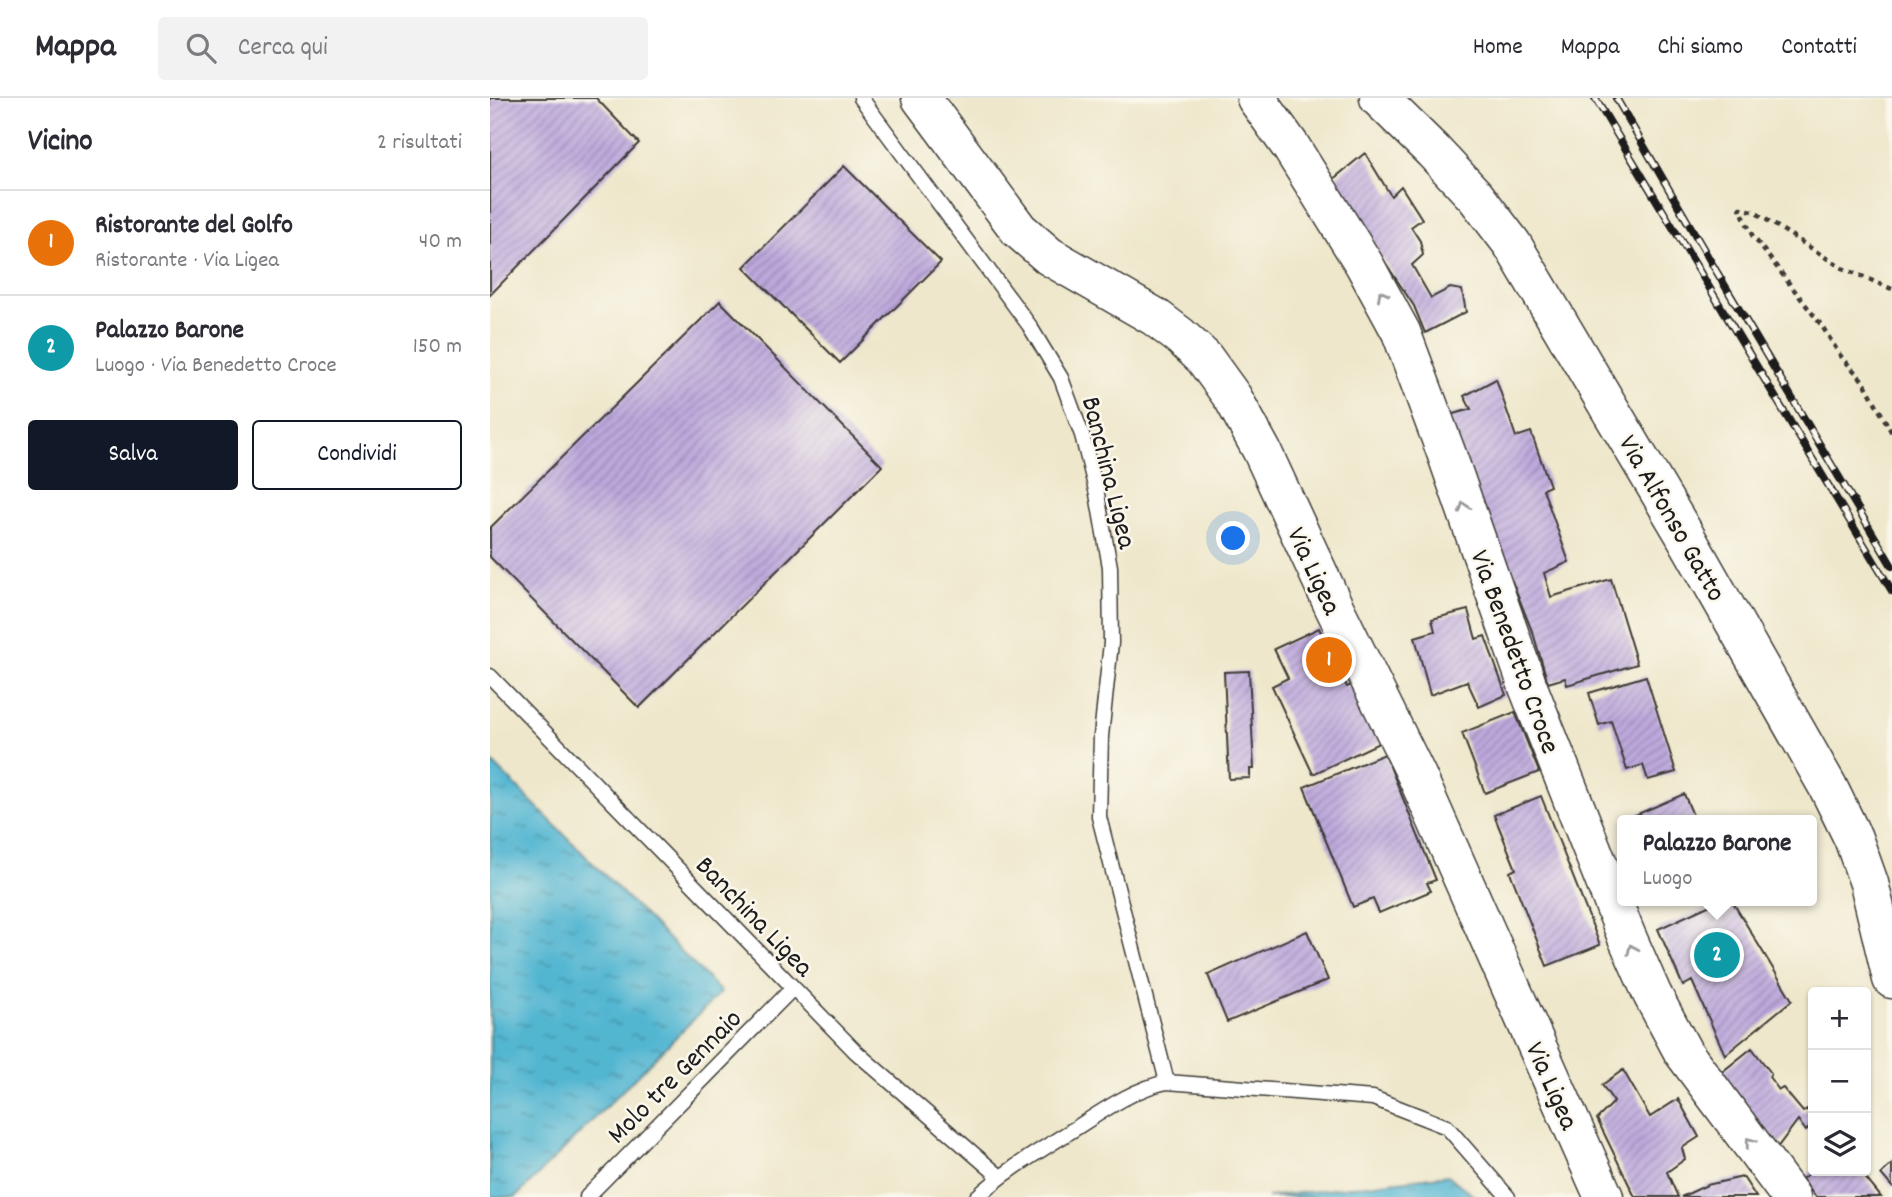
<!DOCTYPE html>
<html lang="it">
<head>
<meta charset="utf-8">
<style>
	:root { --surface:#fff; --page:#f2f2f3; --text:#2b2b33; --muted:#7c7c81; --line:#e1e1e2; --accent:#111827 }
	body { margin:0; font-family:Dekko,sans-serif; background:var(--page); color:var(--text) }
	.controls { position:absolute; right:21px; bottom:21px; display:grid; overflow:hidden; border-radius:7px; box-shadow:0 2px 5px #0004 }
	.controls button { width:63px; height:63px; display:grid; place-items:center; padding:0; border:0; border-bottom:2px solid var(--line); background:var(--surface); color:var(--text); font:35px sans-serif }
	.you { position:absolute; left:744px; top:441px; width:24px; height:24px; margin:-18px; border:5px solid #fff; border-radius:50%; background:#1a73e8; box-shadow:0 0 0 10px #1a73e833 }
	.badge { display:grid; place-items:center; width:46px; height:46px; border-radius:50%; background:var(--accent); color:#fff; font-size:23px; font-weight:700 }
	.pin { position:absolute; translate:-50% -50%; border:4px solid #fff; box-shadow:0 2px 7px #0006 }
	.popup { position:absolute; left:1127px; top:717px; width:200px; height:91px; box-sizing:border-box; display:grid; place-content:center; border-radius:7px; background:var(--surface); filter:drop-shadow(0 2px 5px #0005); font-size:23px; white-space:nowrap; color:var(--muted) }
	.popup b { font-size:26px; color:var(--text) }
	.popup::after { content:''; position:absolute; left:50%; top:100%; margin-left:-14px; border:14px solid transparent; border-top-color:var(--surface) }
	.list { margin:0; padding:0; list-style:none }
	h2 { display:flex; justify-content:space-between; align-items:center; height:91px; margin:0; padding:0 28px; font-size:30px }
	h2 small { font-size:23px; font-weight:400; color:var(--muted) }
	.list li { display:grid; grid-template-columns:46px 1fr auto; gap:21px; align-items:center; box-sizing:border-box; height:105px; padding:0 28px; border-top:2px solid var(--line) }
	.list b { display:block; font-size:26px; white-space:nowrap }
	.list p { margin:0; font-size:23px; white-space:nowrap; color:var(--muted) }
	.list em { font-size:23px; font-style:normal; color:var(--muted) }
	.actions { display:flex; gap:14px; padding:21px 28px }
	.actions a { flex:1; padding:16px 0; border:2px solid var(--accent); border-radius:7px; text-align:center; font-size:24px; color:var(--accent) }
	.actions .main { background:var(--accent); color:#fff }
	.icon { flex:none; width:38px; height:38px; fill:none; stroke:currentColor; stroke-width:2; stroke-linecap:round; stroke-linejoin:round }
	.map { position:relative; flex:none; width:1402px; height:1099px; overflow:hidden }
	header { display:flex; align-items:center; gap:42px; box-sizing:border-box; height:98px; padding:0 35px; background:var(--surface); border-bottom:2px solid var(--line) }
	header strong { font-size:33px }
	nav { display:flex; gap:38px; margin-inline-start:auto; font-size:24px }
	.search { width:490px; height:63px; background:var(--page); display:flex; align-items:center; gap:18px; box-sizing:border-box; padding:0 24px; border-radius:7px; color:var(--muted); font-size:26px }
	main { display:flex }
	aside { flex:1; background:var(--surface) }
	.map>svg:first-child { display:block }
	.water { fill:url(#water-ripples); stroke:#376976; stroke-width:2 }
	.building { fill:url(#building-hatch) }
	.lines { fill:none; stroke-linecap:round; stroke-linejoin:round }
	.service-casing { stroke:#3c3a36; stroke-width:17 }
	.secondary-casing { stroke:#3c3a36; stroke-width:41 }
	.primary-casing { stroke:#3c3a36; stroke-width:41 }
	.path { stroke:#3c3a36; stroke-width:4.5; stroke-dasharray:5 5; stroke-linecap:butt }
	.service { stroke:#fff; stroke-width:14 }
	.secondary { stroke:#fff; stroke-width:38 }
	.primary { stroke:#fff; stroke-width:38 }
	.rail-casing { stroke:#1c1c1c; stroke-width:8 }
	.rail { stroke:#fbf7ec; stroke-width:5; stroke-dasharray:16; stroke-linecap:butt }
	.oneway { stroke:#999 }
	.labels { text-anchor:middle; stroke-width:5; stroke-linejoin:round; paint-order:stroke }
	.street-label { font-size:28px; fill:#1c1c1c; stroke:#fbf7ec }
</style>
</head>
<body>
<header>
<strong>Mappa</strong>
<div class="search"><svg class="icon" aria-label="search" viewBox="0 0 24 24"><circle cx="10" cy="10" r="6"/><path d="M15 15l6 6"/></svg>Cerca qui</div>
<nav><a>Home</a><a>Mappa</a><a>Chi siamo</a><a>Contatti</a></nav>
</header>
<main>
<aside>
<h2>Vicino<small>2 risultati</small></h2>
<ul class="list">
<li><span class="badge" style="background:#e8710a">1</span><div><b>Ristorante del Golfo</b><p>Ristorante · Via Ligea</p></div><em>40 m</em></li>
<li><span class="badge" style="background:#0f9aa8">2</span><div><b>Palazzo Barone</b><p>Luogo · Via Benedetto Croce</p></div><em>150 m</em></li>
</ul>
<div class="actions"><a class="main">Salva</a><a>Condividi</a></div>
</aside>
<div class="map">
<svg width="1402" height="1099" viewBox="0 0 1402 1099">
	<defs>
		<pattern id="water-ripples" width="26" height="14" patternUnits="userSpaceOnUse" patternTransform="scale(1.75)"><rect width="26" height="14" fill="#52b6d1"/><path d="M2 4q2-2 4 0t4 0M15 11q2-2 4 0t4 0" fill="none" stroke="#4393a9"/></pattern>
		<pattern id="building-hatch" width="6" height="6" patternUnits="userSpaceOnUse" patternTransform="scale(1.75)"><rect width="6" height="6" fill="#bda9dd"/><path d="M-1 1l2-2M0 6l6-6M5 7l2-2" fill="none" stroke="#9989b2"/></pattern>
	</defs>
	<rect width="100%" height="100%" fill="#fbf7ec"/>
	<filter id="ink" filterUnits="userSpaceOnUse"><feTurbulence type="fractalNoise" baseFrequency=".0143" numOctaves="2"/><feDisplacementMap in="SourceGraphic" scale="14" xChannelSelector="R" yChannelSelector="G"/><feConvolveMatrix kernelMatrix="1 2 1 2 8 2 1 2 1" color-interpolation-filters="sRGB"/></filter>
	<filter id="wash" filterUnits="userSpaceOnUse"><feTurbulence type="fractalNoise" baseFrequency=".00686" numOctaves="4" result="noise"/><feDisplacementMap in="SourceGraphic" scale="28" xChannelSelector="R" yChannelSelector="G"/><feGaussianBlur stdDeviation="1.57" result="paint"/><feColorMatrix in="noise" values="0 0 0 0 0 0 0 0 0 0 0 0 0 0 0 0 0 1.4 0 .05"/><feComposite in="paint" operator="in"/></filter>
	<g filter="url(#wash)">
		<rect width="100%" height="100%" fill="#eee7cb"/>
		<path class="water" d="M0,662L231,894L26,1099H0Z
			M958,1077L985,1099H777Z"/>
		<g id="blocks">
			<path class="building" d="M0,0H106L149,45L0,197Z
				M875,55L901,98L911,88L932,121L921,129L930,143L933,157L922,167L941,200L960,190L972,192L976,214L935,235L924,208L841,83Z
				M354,68L451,164L350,265L254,169Z
				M230,203L392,368L149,610L0,459V430Z
				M1006,281L1026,339L1041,334L1060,388L1053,391L1079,464L1054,475L1061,499L1121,481L1147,566L1077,587L1075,580L1058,585L1044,538L1022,483L1014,485L956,318L981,311L974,298Z
				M978,512L986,541L995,538L1016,597L989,609L977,583L940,597L925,539L945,533L942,521Z
				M829,530L857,589L864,586L891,644L823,676L782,588L798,580L784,551Z
				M759,573L764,671H760V680L739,681L734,574Z
				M1156,578L1186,674L1158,682L1153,667L1137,672L1121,623L1109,627L1099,595Z
				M1025,614L1049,674L995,695L972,635Z
				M895,656L946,782L937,785L941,793L889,815L883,801L863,809L814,689Z
				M1194,696L1205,722H1145L1143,718Z
				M1051,698L1110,847L1057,868L1020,774L1026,771L1004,717Z
				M1229,803H1242L1302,902L1235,957L1202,883L1193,888L1168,831Z
				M817,833L838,882L737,924L718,877Z
				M1262,950L1281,975L1279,979L1289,992L1293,990L1313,1014L1317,1011L1323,1021V1026L1316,1033L1308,1022L1283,1055L1227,978Z
				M1133,972L1160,1019L1188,1001L1209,1039L1192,1050L1195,1061L1177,1074L1188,1099H1145L1107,1021L1124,1004L1112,987Z
				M1402,1066V1089L1391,1076Z
				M1322,1073H1370L1391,1099H1326L1312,1081Z
				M1253,1079L1266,1099H1191L1217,1087Z"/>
		</g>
	</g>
	<g filter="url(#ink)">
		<use href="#blocks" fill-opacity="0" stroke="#3c3a36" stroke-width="2"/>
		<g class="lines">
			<g class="service-casing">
				<path id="service" d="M371,0L539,227L571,280L592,337L607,396L620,469L621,545L611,638L609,719L677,984
					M0,578L366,954L509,1078
					M97,1099L303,890
					M487,1099C515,1073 548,1054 581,1033C610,1015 642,991 677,984L883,1000L957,1029L1018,1099"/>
			</g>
			<g class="secondary-casing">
				<path id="secondary" d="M889,0L943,53L986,99L1022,146L1193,434L1338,689L1363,740L1379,785L1402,881"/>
			</g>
			<g class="primary-casing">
				<path id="primary" d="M431,0L529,132L559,158L665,219L690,238L714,260L743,300L772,353L844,509L927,678L1114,1099
					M766,0L801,49L874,166L911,234L957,357L1038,589L1136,837L1162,896L1193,954L1301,1099"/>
			</g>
			<path class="path" d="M1402,191L1352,170L1263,113L1250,110L1262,137L1332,228L1350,257L1374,284L1402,335"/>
			<use href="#service" class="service"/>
			<use href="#secondary" class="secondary"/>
			<use href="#primary" class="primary"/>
			<g class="rail-casing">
				<path id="rail" d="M1105,0L1402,493
					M1126,0L1225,171L1402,468"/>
			</g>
			<use href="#rail" class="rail"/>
		</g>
		<defs><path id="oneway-chevron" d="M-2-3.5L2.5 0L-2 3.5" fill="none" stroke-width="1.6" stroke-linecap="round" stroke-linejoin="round" transform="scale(1.75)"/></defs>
		<g class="oneway">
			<use href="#oneway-chevron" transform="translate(892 197) rotate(-119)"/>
			<use href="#oneway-chevron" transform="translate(974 409) rotate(-108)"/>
			<use href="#oneway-chevron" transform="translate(1142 851) rotate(-114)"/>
			<use href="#oneway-chevron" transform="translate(1260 1044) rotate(-127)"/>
		</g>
	</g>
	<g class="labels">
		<g class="street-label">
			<text transform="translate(621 374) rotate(76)" y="10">Banchina Ligea</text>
			<text transform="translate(1184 419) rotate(60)" y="10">Via Alfonso Gatto</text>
			<text transform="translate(826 472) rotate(65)" y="10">Via Ligea</text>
			<text transform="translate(1027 553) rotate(70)" y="10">Via Benedetto Croce</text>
			<text transform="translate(266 817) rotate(46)" y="10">Banchina Ligea</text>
			<text transform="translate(183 977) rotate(-45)" y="10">Molo tre Gennaio</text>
			<text transform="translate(1064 987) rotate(66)" y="10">Via Ligea</text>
		</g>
	</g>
</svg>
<div class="controls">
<button>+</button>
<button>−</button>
<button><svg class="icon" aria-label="layers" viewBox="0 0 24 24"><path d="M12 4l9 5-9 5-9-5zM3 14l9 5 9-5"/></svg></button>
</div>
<div class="you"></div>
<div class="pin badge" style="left:839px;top:562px;background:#e8710a">1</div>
<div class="pin badge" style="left:1227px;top:857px;background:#0f9aa8">2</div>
<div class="popup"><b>Palazzo Barone</b>Luogo</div>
</div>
</main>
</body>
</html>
